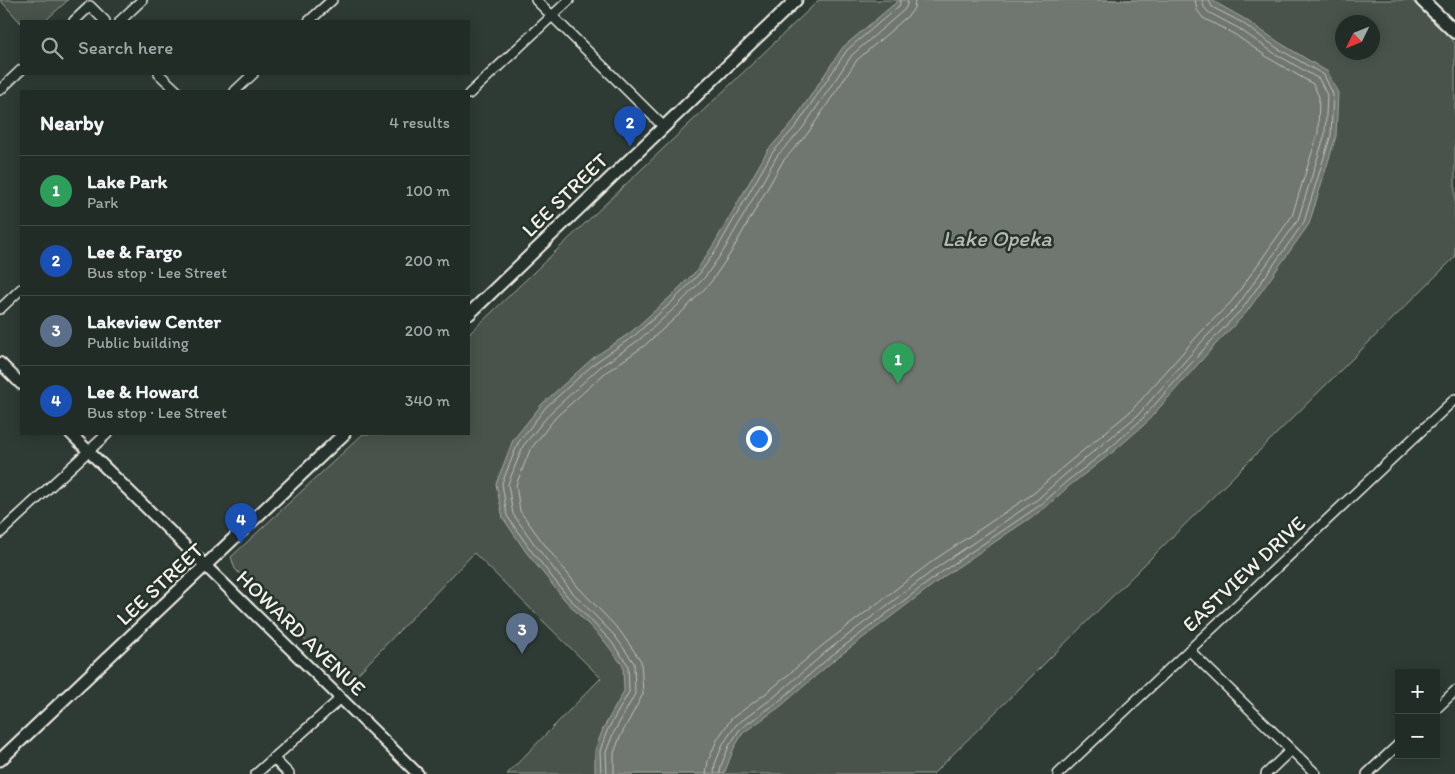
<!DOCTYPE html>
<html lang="en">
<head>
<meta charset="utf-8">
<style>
	:root { --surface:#222c27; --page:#2a342f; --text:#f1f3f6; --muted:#a2a7a7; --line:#3f4844; --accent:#d6ab8b }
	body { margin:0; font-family:Itim,sans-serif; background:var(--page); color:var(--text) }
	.controls { position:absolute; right:15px; bottom:15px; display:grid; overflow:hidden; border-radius:0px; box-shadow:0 2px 12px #0003 }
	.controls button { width:45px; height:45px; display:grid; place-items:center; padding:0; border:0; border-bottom:1px solid var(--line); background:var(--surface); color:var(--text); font:25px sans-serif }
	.compass { position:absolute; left:1335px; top:15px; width:45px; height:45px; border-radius:50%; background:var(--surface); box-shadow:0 2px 12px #0003; rotate:227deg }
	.you { position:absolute; left:758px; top:438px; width:18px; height:18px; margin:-12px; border:4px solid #fff; border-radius:50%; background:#1a73e8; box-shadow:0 0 0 8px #1a73e833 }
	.badge { display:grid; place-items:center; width:32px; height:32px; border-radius:50%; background:var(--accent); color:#fff; font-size:16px; font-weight:700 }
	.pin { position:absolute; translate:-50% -41px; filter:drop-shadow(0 1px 2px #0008) }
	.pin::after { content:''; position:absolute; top:26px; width:18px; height:15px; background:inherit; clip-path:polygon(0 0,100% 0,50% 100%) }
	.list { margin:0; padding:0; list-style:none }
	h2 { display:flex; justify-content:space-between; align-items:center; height:65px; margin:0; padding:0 20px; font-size:21px }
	h2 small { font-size:16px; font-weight:400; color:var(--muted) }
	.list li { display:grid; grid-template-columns:32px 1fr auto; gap:15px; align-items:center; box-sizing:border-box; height:70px; padding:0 20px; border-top:1px solid var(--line) }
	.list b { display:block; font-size:19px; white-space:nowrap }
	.list p { margin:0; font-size:16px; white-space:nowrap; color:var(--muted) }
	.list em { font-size:16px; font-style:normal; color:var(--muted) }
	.icon { flex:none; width:28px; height:28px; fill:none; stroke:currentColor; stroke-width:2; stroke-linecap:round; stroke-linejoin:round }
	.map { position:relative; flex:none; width:1455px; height:774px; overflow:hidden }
	.search { position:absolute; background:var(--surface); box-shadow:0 2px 12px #0003; left:20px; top:20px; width:450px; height:55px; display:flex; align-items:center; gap:12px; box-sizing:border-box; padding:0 18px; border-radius:0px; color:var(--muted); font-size:19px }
	.panel { position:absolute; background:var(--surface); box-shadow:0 2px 12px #0003; left:20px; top:90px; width:450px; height:345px; border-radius:0px }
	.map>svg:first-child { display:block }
	.green { fill:#48524c; stroke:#9ea29a; fill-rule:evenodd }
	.water { fill:#6f7770; stroke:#a4a8a0 }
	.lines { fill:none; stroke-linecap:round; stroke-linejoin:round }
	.shore { stroke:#bfc0b8; stroke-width:1 }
	.minor-casing { stroke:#f4f1e8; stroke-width:12 }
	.tertiary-casing { stroke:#f4f1e8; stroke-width:14 }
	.secondary-casing { stroke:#f4f1e8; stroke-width:15 }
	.primary-casing { stroke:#f4f1e8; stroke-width:16 }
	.minor { stroke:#26332d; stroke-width:9 }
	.tertiary { stroke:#26332d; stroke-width:10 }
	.secondary { stroke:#26332d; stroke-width:11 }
	.primary { stroke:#26332d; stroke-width:12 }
	.labels { text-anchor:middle; stroke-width:5; stroke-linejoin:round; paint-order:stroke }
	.street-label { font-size:21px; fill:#f4f1e8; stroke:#26332d }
	.water-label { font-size:22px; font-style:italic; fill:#b8bab2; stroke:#26332d }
</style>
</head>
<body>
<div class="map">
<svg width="1455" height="774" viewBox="0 0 1455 774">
	<rect width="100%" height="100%" fill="#2e3b34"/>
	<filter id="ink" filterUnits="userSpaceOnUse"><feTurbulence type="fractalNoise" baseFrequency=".02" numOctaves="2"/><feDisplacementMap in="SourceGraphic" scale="10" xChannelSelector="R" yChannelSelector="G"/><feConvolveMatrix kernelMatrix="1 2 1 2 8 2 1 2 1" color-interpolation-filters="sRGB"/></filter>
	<g filter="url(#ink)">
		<path class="green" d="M0,0H68L45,21H21V23Z
			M819,0H1411L1455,43V257L933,774H507L601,678L474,553L348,684L235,569L231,557L363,434H469V334ZM1342,22H1372V52H1342Z"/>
		<path class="water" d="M899,0H1211L1243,18L1280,43L1328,72L1338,93L1336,136L1309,224L1246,313L1215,345L1145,424L1113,452L1069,486L1045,508L946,575L834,660L781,706L743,733L734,748L724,774H596L595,770V750L603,729L624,691L623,666L606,643L564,599L526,552L503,518L496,484L513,440L542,404L593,358L631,332L670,297L697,270L714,244L768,150L793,122L843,47Z"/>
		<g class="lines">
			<path class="shore" d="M601,774L600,751L607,731L629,692L628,665L610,640L567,596L530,549L507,516L502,483L518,443L546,407L596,362L634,336L673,301L700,273L718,247L772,153L797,125L847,50L899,6L901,0
				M607,774L606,752L613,734L635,694L634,663L615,636L572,592L535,545L513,514L508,484L523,446L551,412L600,367L639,340L678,305L705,277L724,250L777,156L802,129L852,55L904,10L907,5L908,0
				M614,774V753L620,737L643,694L641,661L620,631L578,587L541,540L520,511L516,485L530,450L556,417L605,373L644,346L683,311L711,282L730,254L783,161L808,133L857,60L910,14L914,8L915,0
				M706,774L708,761L717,740L731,719L769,691L823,645L934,560L1034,493L1057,472L1131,411L1201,332L1232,301L1292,216L1318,133L1319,97L1313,84L1270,59L1234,34L1203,18L1197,10L1195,0
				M714,774L715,764L723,744L736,725L774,697L827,651L939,566L1038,499L1062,477L1137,416L1206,337L1238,305L1298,220L1325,134L1327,95L1319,79L1274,53L1238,28L1208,12L1204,7L1202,0
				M720,774L721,766L729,746L740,729L778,702L831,656L943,571L1042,504L1066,482L1110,448L1141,420L1211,341L1242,309L1304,222L1331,135L1333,94L1324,75L1277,48L1241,22L1212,7L1209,0"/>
			<g class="minor-casing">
				<path id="minor" d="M536,0L664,127
					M74,21L90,6L105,21
					M120,21L142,0
					M309,21L332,0
					M159,74L177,91
					M0,90L21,70
					M235,91L253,74
					M469,94L569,0
					M0,309L21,289
					M0,533L107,434
					M1189,650L1316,774
					M1436,709L1455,691
					M273,758L289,774
					M256,774L341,698
					M1058,774L1455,399
					M1266,774L1291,750
					M1367,774L1399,744"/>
			</g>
			<g class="tertiary-casing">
				<path id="tertiary" d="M0,363L21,384
					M71,434L418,774"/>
			</g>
			<g class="secondary-casing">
				<path id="secondary" d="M469,314L796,0
					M0,760L344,434"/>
			</g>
			<g class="primary-casing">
				<path id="primary" d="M1422,0L1455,32"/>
			</g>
			<use href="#minor" class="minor"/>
			<use href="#tertiary" class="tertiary"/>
			<use href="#secondary" class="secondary"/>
			<use href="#primary" class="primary"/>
		</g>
	</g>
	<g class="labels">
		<g class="street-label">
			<text transform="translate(565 195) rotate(-44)" y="7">LEE STREET</text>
			<text transform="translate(1244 574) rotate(-43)" y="7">EASTVIEW DRIVE</text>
			<text transform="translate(160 584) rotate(-43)" y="7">LEE STREET</text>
			<text transform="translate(301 633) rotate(44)" y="7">HOWARD AVENUE</text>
		</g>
		<g class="water-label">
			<text x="997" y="246">Lake Opeka</text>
		</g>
	</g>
</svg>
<div class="controls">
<button>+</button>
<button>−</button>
</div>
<svg class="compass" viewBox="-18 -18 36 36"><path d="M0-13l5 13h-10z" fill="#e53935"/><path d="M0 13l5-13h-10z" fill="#a2a7a7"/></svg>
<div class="you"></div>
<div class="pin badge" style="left:898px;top:384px;background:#2e9e5b">1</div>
<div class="pin badge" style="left:630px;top:147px;background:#1a4fb4">2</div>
<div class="pin badge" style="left:522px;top:654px;background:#5c6f8a">3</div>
<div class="pin badge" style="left:241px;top:544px;background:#1a4fb4">4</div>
<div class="search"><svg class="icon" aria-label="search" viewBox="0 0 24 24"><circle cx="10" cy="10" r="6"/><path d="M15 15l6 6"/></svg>Search here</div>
<section class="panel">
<h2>Nearby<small>4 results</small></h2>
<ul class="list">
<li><span class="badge" style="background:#2e9e5b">1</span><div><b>Lake Park</b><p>Park</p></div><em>100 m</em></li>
<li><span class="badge" style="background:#1a4fb4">2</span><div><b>Lee &amp; Fargo</b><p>Bus stop · Lee Street</p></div><em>200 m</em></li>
<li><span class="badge" style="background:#5c6f8a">3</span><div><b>Lakeview Center</b><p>Public building</p></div><em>200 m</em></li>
<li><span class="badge" style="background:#1a4fb4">4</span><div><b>Lee &amp; Howard</b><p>Bus stop · Lee Street</p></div><em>340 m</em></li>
</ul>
</section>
</div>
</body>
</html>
